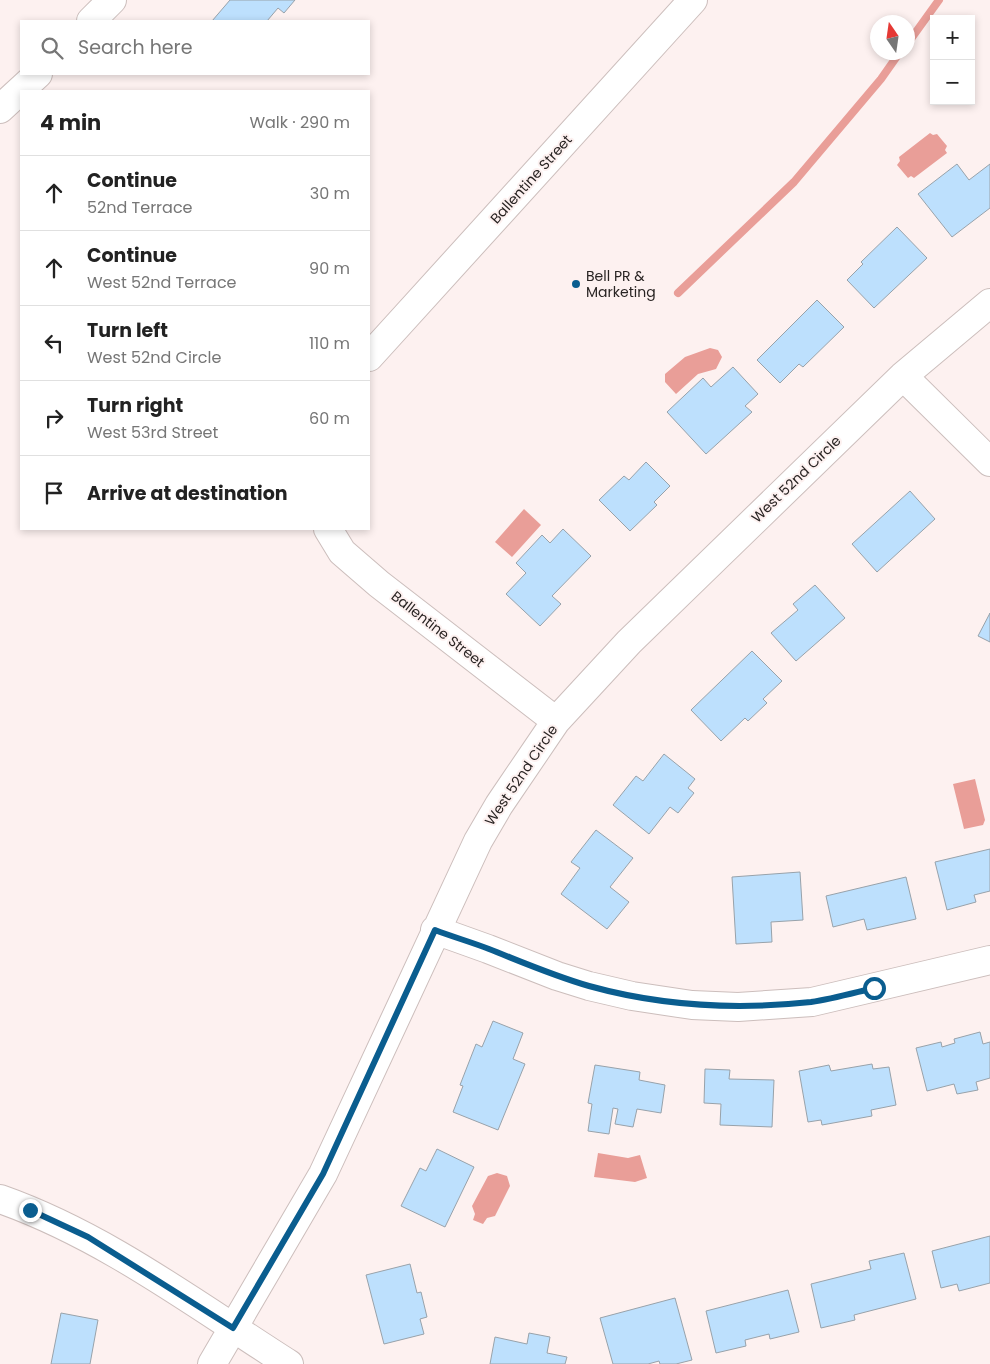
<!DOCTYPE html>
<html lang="en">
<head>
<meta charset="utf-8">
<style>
	:root { --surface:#fff; --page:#f2f2f2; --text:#222; --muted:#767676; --line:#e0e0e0 }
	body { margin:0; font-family:Poppins,sans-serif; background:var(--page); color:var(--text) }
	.controls { position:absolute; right:15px; top:15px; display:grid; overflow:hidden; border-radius:0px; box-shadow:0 2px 8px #0003 }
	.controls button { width:45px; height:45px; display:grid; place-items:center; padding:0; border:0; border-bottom:1px solid var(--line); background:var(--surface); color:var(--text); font:25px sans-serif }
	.compass { position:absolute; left:870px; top:15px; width:45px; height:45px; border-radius:50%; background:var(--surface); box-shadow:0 2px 8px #0003; rotate:347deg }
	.stop { position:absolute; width:15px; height:15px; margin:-11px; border:4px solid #0a5d8f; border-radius:50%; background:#fff }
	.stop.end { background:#0a5d8f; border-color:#fff; box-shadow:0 1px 5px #0008 }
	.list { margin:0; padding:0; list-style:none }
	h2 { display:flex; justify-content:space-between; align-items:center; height:65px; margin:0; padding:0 20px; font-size:21px }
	h2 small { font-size:16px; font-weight:400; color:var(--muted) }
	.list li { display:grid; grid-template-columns:32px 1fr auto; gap:15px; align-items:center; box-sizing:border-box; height:75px; padding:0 20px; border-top:1px solid var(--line) }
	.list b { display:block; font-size:19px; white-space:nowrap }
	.list p { margin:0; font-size:16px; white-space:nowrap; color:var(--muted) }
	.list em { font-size:16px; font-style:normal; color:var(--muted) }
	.icon { flex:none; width:28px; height:28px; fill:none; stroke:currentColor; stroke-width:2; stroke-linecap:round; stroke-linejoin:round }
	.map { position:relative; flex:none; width:990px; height:1364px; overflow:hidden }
	.search { position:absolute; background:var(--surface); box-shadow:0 2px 8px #0003; left:20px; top:20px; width:350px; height:55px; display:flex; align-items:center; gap:12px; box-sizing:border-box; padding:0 18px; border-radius:0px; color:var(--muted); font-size:19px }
	.panel { position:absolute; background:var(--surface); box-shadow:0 2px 8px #0003; left:20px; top:90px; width:350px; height:440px; border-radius:0px }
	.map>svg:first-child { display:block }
	.water { fill:#e99e98 }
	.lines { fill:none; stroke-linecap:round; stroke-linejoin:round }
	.stream { stroke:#e99e98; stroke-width:8 }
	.building { fill:#bde0fd; stroke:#98a2aa }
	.minor-casing { stroke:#ccbebc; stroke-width:30 }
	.minor { stroke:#fff; stroke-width:28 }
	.route { stroke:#0a5d8f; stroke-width:6 }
	.poi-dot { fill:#0a5d8f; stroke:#fdf1f0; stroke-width:2 }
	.labels { text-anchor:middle; stroke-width:4; stroke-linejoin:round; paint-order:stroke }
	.street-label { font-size:14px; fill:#292423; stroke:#fdf1f0 }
	.poi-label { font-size:14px; fill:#292423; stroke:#fdf1f0; text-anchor:start }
</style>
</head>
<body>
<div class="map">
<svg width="990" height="1364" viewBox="0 0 990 1364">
	<rect width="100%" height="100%" fill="#fdf1f0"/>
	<path class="water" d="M930,133L933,135L937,134L947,146L945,150L947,153L914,178L911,176L908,178L897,165L900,161L899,157Z
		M710,348L718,350L722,357L716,369L698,374L676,394L665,382V374L685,357Z
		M524,509L541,525L512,557L495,542Z
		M975,779L985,820L983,825L964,829L953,784Z
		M598,1153L628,1158L640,1155L647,1178L635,1182L594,1177Z
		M497,1173L507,1176L510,1186L495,1216L487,1218L483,1224L473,1220L475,1214L472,1206L488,1176Z"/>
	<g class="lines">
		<path class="stream" d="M908,43L939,0
			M678,293L794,182L881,79L900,52"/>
	</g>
	<path class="building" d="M230,0H295L284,13L278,8L267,21H212Z
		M957,164L969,180L990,164V208L952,237L918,194Z
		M897,227L927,258L874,308L847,280L863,264L861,262Z
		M817,300L844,327L803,367L799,364L780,383L757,360Z
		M733,367L758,394L745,406L752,412L706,454L667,412L703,378L711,387Z
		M646,462L670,486L654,502L657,505L630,531L599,500L624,476L629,480Z
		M910,491L935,519L877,572L852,544Z
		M563,529L591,556L552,596L561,604L540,626L506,594L526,573L516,563L542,535L550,543Z
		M815,585L845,618L796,661L771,633L798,610L793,604Z
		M990,613V642L978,636Z
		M752,651L782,681L763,699L767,703L748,721L745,718L721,741L691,710Z
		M664,754L695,779L688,788L694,793L678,813L670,807L649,834L613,805L636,776L643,781Z
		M596,830L633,858L610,887L629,902L607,929L561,894L580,868L571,862Z
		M990,849V891L974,895L976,902L947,910L935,862Z
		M800,872L803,920L771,922L772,942L736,944L732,877Z
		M906,877L916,919L867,930L864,919L833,927L826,896Z
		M493,1021L523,1033L513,1059L525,1064L498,1130L453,1112L463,1086L460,1085L476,1044L482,1047Z
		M980,1032L983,1044L990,1042V1078L976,1082L978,1090L957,1094L954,1084L927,1091L916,1048L941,1042L942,1047L955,1043L954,1039Z
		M872,1064L873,1069L889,1067L896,1105L871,1110L872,1116L822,1125L821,1120L808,1122L799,1071L829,1065L831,1071Z
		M595,1065L640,1072L639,1080L665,1085L661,1113L637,1109L633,1127L615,1124L618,1109L613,1108L609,1134L588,1131L592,1104L588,1103Z
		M705,1069L730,1070L729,1079L774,1080L772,1127L720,1125L721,1104L704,1103Z
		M437,1149L474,1167L445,1227L401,1206L420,1168L426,1171Z
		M990,1236V1283L959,1291L957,1284L941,1288L932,1251Z
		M904,1253L916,1299L854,1315L855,1320L821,1328L811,1284L871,1269L869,1261Z
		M410,1264L417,1293L421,1292L427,1317L420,1319L424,1334L384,1344L366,1275Z
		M788,1290L799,1332L770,1339L769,1334L745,1340L746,1346L716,1353L706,1311Z
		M675,1298L692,1360L676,1364H660L659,1361L648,1364H613L600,1318Z
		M61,1313L98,1320L90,1364H51Z
		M529,1333L550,1337L547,1353L567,1357L565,1364H490L495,1337L527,1344Z"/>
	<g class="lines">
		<g class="minor-casing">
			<path id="minor" d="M91,21L112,0
				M0,109L38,74
				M369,357L693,0
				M903,376L990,462
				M328,529L342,552L379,584L556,721
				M435,930L488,949L557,976L589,986L632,996L692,1005L738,1007L812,1002L990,960
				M0,1199C105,1236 196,1305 289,1364
				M212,1364L323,1174L478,841L499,805L556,721L629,642L903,376L990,303"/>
		</g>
		<use href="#minor" class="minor"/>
	</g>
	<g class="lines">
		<path class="route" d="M30,1210L88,1237L233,1328L323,1174L435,930C453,937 471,942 489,949C522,962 554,976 589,986C661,1006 736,1010 811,1002C832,999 853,993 874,988"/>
	</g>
	<circle class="poi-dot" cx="576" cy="284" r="5"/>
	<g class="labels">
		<g class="street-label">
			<text transform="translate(531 179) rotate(-48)" y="5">Ballentine Street</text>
			<text transform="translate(796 479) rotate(-44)" y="5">West 52nd Circle</text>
			<text transform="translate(438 629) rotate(38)" y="5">Ballentine Street</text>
			<text transform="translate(521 775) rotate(-56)" y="5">West 52nd Circle</text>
		</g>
		<g class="poi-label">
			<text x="586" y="281">Bell PR &amp;<tspan x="586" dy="16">Marketing</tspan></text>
		</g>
	</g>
</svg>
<div class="controls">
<button>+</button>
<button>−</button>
</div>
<svg class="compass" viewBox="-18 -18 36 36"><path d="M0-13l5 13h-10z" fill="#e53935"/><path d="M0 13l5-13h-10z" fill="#767676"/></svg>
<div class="stop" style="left:874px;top:988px"></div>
<div class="stop end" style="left:30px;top:1210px"></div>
<div class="search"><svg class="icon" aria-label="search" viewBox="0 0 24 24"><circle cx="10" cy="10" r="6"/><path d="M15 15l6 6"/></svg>Search here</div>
<section class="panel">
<h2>4 min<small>Walk · 290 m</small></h2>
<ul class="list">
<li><svg class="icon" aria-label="ahead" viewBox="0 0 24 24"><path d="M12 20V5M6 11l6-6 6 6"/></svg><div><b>Continue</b><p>52nd Terrace</p></div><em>30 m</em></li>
<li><svg class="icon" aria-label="ahead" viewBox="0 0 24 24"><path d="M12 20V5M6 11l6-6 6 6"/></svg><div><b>Continue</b><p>West 52nd Terrace</p></div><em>90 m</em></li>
<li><svg class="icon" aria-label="left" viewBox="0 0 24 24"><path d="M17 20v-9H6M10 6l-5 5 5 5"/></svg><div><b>Turn left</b><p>West 52nd Circle</p></div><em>110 m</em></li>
<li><svg class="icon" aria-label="right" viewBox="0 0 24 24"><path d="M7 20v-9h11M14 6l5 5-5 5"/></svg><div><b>Turn right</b><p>West 53rd Street</p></div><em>60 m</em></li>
<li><svg class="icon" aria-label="arrive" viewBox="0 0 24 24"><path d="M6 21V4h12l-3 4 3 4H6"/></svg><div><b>Arrive at destination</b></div></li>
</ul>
</section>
</div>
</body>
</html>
